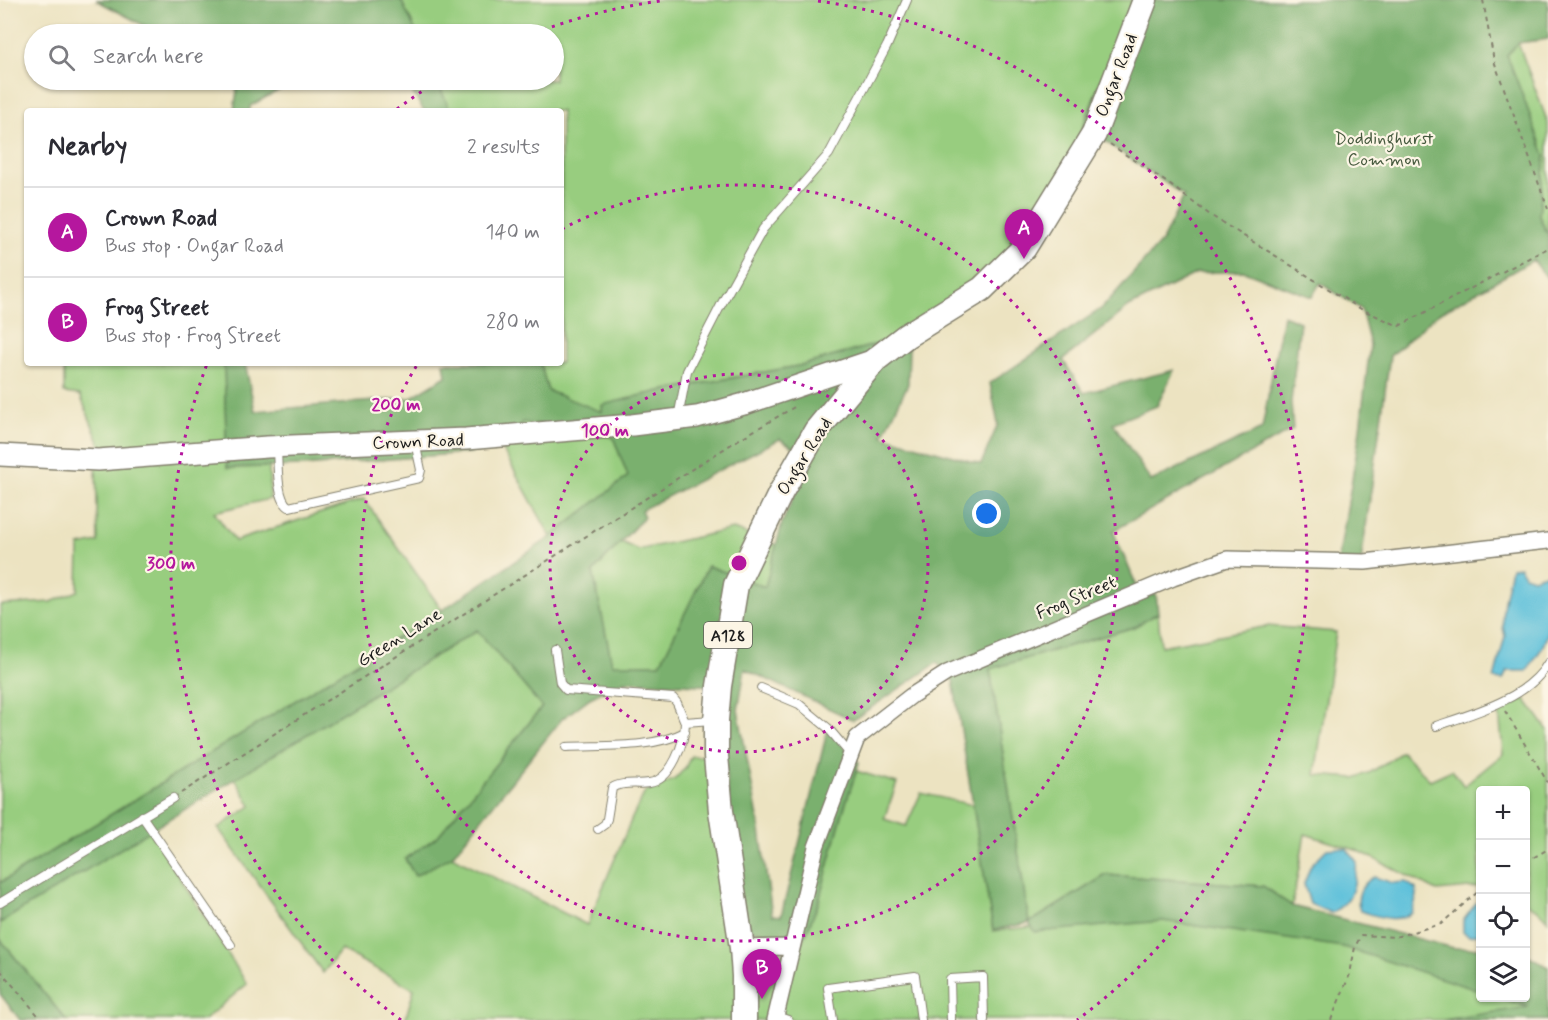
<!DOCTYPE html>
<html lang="en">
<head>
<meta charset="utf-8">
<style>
	:root { --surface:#fff; --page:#f2f2f3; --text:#2b2b33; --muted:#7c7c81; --line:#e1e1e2; --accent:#b5179e }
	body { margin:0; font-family:Mynerve,sans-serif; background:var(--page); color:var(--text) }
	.controls { position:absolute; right:18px; bottom:18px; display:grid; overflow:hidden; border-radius:6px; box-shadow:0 2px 4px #0004 }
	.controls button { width:54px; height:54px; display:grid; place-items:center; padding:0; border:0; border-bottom:2px solid var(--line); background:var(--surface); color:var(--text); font:30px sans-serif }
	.you { position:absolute; left:987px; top:514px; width:21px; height:21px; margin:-15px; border:4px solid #fff; border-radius:50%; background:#1a73e8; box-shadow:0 0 0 9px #1a73e833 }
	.badge { display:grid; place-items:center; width:39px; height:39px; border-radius:50%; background:var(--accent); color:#fff; font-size:20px; font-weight:700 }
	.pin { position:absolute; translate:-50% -50px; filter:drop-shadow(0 2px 3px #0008) }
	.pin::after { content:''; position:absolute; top:32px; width:21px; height:18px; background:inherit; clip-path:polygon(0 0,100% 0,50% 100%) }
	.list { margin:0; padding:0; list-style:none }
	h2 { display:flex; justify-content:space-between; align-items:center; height:78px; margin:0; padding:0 24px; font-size:26px }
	h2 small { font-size:20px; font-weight:400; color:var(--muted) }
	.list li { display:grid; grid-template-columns:39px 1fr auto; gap:18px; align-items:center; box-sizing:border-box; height:90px; padding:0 24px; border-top:2px solid var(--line) }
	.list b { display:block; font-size:22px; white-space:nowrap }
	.list p { margin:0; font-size:20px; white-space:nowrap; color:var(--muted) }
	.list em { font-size:20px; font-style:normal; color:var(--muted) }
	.icon { flex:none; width:33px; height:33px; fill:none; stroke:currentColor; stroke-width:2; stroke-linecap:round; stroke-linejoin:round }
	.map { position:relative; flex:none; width:1548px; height:1020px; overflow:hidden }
	.search { position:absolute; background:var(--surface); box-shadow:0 2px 4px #0004; left:24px; top:24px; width:540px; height:66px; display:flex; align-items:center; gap:15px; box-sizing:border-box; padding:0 21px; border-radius:33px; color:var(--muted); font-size:22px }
	.panel { position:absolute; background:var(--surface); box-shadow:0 2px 4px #0004; left:24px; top:108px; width:540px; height:258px; border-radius:6px }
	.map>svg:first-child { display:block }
	.green { fill:#98cd7f; stroke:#5a744e; stroke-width:1.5 }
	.forest { fill:#7ab06e; stroke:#4b6645; stroke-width:1.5; fill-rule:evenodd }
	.water { fill:#5cc0da; stroke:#3c6e7b; stroke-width:1.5 }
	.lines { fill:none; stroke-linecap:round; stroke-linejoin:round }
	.lane-casing { stroke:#84806e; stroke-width:10 }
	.street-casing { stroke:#84806e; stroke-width:18 }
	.secondary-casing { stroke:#84806e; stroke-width:24 }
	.primary-casing { stroke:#84806e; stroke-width:27 }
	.path { stroke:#84806e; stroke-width:2; stroke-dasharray:4.5 4.5; stroke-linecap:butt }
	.lane { stroke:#fff; stroke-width:8 }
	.street { stroke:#fff; stroke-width:15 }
	.secondary { stroke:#fff; stroke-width:21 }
	.primary { stroke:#fff; stroke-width:24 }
	.ring { fill:none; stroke:#b5179e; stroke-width:3; stroke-dasharray:3 6 }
	.labels { text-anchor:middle; stroke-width:4.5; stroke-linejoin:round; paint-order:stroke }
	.shield { fill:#fcf5e5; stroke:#5f5d58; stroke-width:1.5 }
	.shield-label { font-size:16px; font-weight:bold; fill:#1c1c1c }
	.street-label { font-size:18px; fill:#1c1c1c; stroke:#fcf5e5 }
	.park-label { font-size:18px; fill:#475a3f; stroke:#fcf5e5 }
	.centre { fill:#b5179e; stroke:#fcf5e5; stroke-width:3 }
	.ring-label { font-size:18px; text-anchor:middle; font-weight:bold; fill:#b5179e; stroke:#fcf5e5; stroke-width:4.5; stroke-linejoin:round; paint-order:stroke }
</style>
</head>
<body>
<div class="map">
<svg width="1548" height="1020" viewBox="0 0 1548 1020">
	<rect width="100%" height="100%" fill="#fcf5e5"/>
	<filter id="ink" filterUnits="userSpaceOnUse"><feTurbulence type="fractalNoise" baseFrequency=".0167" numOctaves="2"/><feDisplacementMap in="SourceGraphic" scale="12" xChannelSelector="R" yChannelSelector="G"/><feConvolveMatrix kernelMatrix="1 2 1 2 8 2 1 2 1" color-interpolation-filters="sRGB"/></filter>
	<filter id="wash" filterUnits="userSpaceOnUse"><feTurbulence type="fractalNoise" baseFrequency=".008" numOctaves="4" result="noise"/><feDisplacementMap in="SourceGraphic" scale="24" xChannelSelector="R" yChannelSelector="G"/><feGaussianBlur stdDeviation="1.35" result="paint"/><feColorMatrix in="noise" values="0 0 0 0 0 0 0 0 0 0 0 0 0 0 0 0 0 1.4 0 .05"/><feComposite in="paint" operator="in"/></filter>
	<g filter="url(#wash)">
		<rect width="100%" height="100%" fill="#ece3c1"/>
		<path class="green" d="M401,0H1133L1083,126L1068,176L1024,248L906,336L803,365L659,391L604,405L603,413L548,391L540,363H561V111H450L437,80H554V34H417Z
			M1518,43L1548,123V235L1539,216L1545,155L1507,55Z
			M64,363H224L227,468L269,467L270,499L214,512L235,541L364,499L442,610L0,883V605L51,602L78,591L79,546L98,542L96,468L101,447L80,395L64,393Z
			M523,421L613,437L628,476L551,537L503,450Z
			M733,529L777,545L765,587L708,566L660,664L612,665L593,572L621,542L638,550Z
			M1158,613L1161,646L1268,626L1336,632L1315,775L1355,778L1371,772L1402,752L1430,780L1452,770L1464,786L1503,754L1499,710L1525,699L1548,730V921L1540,912L1526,902V790H1480V887L1437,891L1359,851L1305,834L1292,906L1263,886L1106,875L1029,923L990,669L1134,627Z
			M477,630L542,707L438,836L405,859L415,875L452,856L587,925L632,818L645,792L675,779L685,768L691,756H716L742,948H775L794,960L818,904L842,815L856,771L897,783L884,819L906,826L921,793L973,805L993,931L1086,921L1224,917L1480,969V998H1526L1548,1020H405L414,989L341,950L323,973L218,828L251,806L235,778Z
			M150,830L247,984L204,1020H66L0,939V923Z"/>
		<path class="forest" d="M96,0H401L417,34H160Z
			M1133,0H1548V39L1518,43L1507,55L1545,155L1539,216L1548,235V279L1533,260L1436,315L1390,356L1361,562H1338L1359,437L1370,345L1361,309L1320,283L1312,297L1244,271L1197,273L1129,307L1063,360L1084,393L1174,370L1157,406L1113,423L1151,481L1262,429L1283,315L1300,322L1291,402L1293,429L1113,531L1142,598L1156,594L1158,613L1134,627L990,669L1029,923L1106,875L1263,886L1292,906L1454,948H1480V991L1343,947L1163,921L1035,932L1029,923L993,930L953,680L937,663L853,720L745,669L738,710L759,823L772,915L781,916L828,728L859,763L842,815L818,904L806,934L774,936L738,926L719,686L624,681L590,698L562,719L452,856L415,876L405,859L438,836L542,707L477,630L0,923V883L442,610L551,537L628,476L613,437L523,422L503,450L305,466L227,468L224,363H245L255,411L410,398L446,376L444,363H540L548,391L602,412V405L651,393L803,365L906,336L909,346L908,384L883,436L981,464L998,424L990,383L1102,308L1162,241L1184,196L1083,126ZM780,439L811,458L782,523L765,587L708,566L660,664H612L593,572L644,517L641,510Z
			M231,80H298L250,106V111H234L237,91Z
			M405,80H437L450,111H424Z
			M0,939L66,1020H20L0,994Z
			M1526,954L1548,967V1020H1443L1528,1007L1502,998H1526Z"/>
		<path class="water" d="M1520,567L1524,575L1533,578L1548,573V633L1542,648L1527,671H1507L1503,680L1494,679L1505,636C1498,614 1507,590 1511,568Z
			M1338,848L1347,849L1357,862C1354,886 1355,900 1331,913L1310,904L1304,884L1311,865L1327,849Z
			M1374,877L1393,883L1406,882L1416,889L1417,896L1412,913C1395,924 1378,916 1360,911C1355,897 1361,884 1374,877Z
			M1476,903L1480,904V934L1469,936L1463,932V921Z"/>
	</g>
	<g filter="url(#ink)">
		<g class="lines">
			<g class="lane-casing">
				<path id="lane" d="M678,418L687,371L722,303L763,229L829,154L887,46L907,0
					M277,447C278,462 276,499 289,507L419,478L421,470L415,442
					M555,650L560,683L566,690L673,698L677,703L685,722
					M761,688L799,704L828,728L851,755
					M1436,726C1472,714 1529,698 1548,663
					M566,747C603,745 652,749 685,732
					M142,816L231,945
					M598,829L605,824L607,819L612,788C622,781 637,785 649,783C672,780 685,742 685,722L712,720
					M0,903L173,798
					M776,1016L788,1020
					M833,1020L828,988L915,976L921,1020
					M951,1020L950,979L983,977L984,1020"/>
			</g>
			<g class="street-casing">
				<path id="street" d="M742,948L785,947L793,944
					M775,1020L816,847L857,738L911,696L947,673L1173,578L1227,559L1365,562L1548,541"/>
			</g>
			<g class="secondary-casing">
				<path id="secondary" d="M0,455L98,460L267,447L466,439L632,425L697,417L744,404L875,360"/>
			</g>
			<g class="primary-casing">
				<path id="primary" d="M744,1020V976L742,948L721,811L716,756V720L719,686L736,585L781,492L816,431L875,360L906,336L982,289L1024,248L1094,134L1145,0"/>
			</g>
			<path class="path" d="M1483,0L1494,61L1548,209
				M1110,144L1169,184L1210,215L1361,309L1399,326L1548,248
				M1505,711L1548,783
				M181,793L738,440L796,406V404
				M1526,862L1548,849
				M0,970L42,1020
				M1331,1020L1350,974L1355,947L1361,935L1395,937L1441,924L1480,890"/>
			<use href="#lane" class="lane"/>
			<use href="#street" class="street"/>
			<use href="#secondary" class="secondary"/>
			<use href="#primary" class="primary"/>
		</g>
	</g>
	<g class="ring">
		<circle cx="739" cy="563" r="189"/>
		<path d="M562 229A378 378 0 1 1 417 365"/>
		<path d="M401 1020A568 568 0 0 1 207 364M397 109A568 568 0 0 1 438 81M535 33A568 568 0 0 1 660 1M818 1A568 568 0 0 1 1077 1020"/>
	</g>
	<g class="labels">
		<rect class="shield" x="704" y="622" width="48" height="26" rx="4.5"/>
		<g class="shield-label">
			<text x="728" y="641">A128</text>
		</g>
		<g class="street-label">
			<text transform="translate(1116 75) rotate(-69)" y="6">Ongar Road</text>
			<text transform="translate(418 441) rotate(-2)" y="6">Crown Road</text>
			<text transform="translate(804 456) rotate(-58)" y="6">Ongar Road</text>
			<text transform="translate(1076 597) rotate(-23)" y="6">Frog Street</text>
			<text transform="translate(399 637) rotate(-32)" y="6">Green Lane</text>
		</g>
		<g class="park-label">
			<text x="1384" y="144">Doddinghurst<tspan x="1384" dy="21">Common</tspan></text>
		</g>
	</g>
	<circle cx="739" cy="563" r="9" class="centre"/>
	<g class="ring-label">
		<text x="396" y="410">200 m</text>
		<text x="605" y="436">100 m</text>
		<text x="171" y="569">300 m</text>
	</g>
</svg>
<div class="controls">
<button>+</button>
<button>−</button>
<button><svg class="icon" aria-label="locate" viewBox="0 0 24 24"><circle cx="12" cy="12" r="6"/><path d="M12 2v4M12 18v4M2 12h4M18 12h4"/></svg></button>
<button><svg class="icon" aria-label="layers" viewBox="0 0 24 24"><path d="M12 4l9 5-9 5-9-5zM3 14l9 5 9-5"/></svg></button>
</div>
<div class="you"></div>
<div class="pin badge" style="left:1024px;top:259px">A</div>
<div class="pin badge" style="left:762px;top:999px">B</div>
<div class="search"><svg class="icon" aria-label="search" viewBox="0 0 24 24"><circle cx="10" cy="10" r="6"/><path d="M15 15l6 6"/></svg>Search here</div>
<section class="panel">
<h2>Nearby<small>2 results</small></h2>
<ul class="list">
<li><span class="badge">A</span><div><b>Crown Road</b><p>Bus stop · Ongar Road</p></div><em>140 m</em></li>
<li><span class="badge">B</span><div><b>Frog Street</b><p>Bus stop · Frog Street</p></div><em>280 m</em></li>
</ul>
</section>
</div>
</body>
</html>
